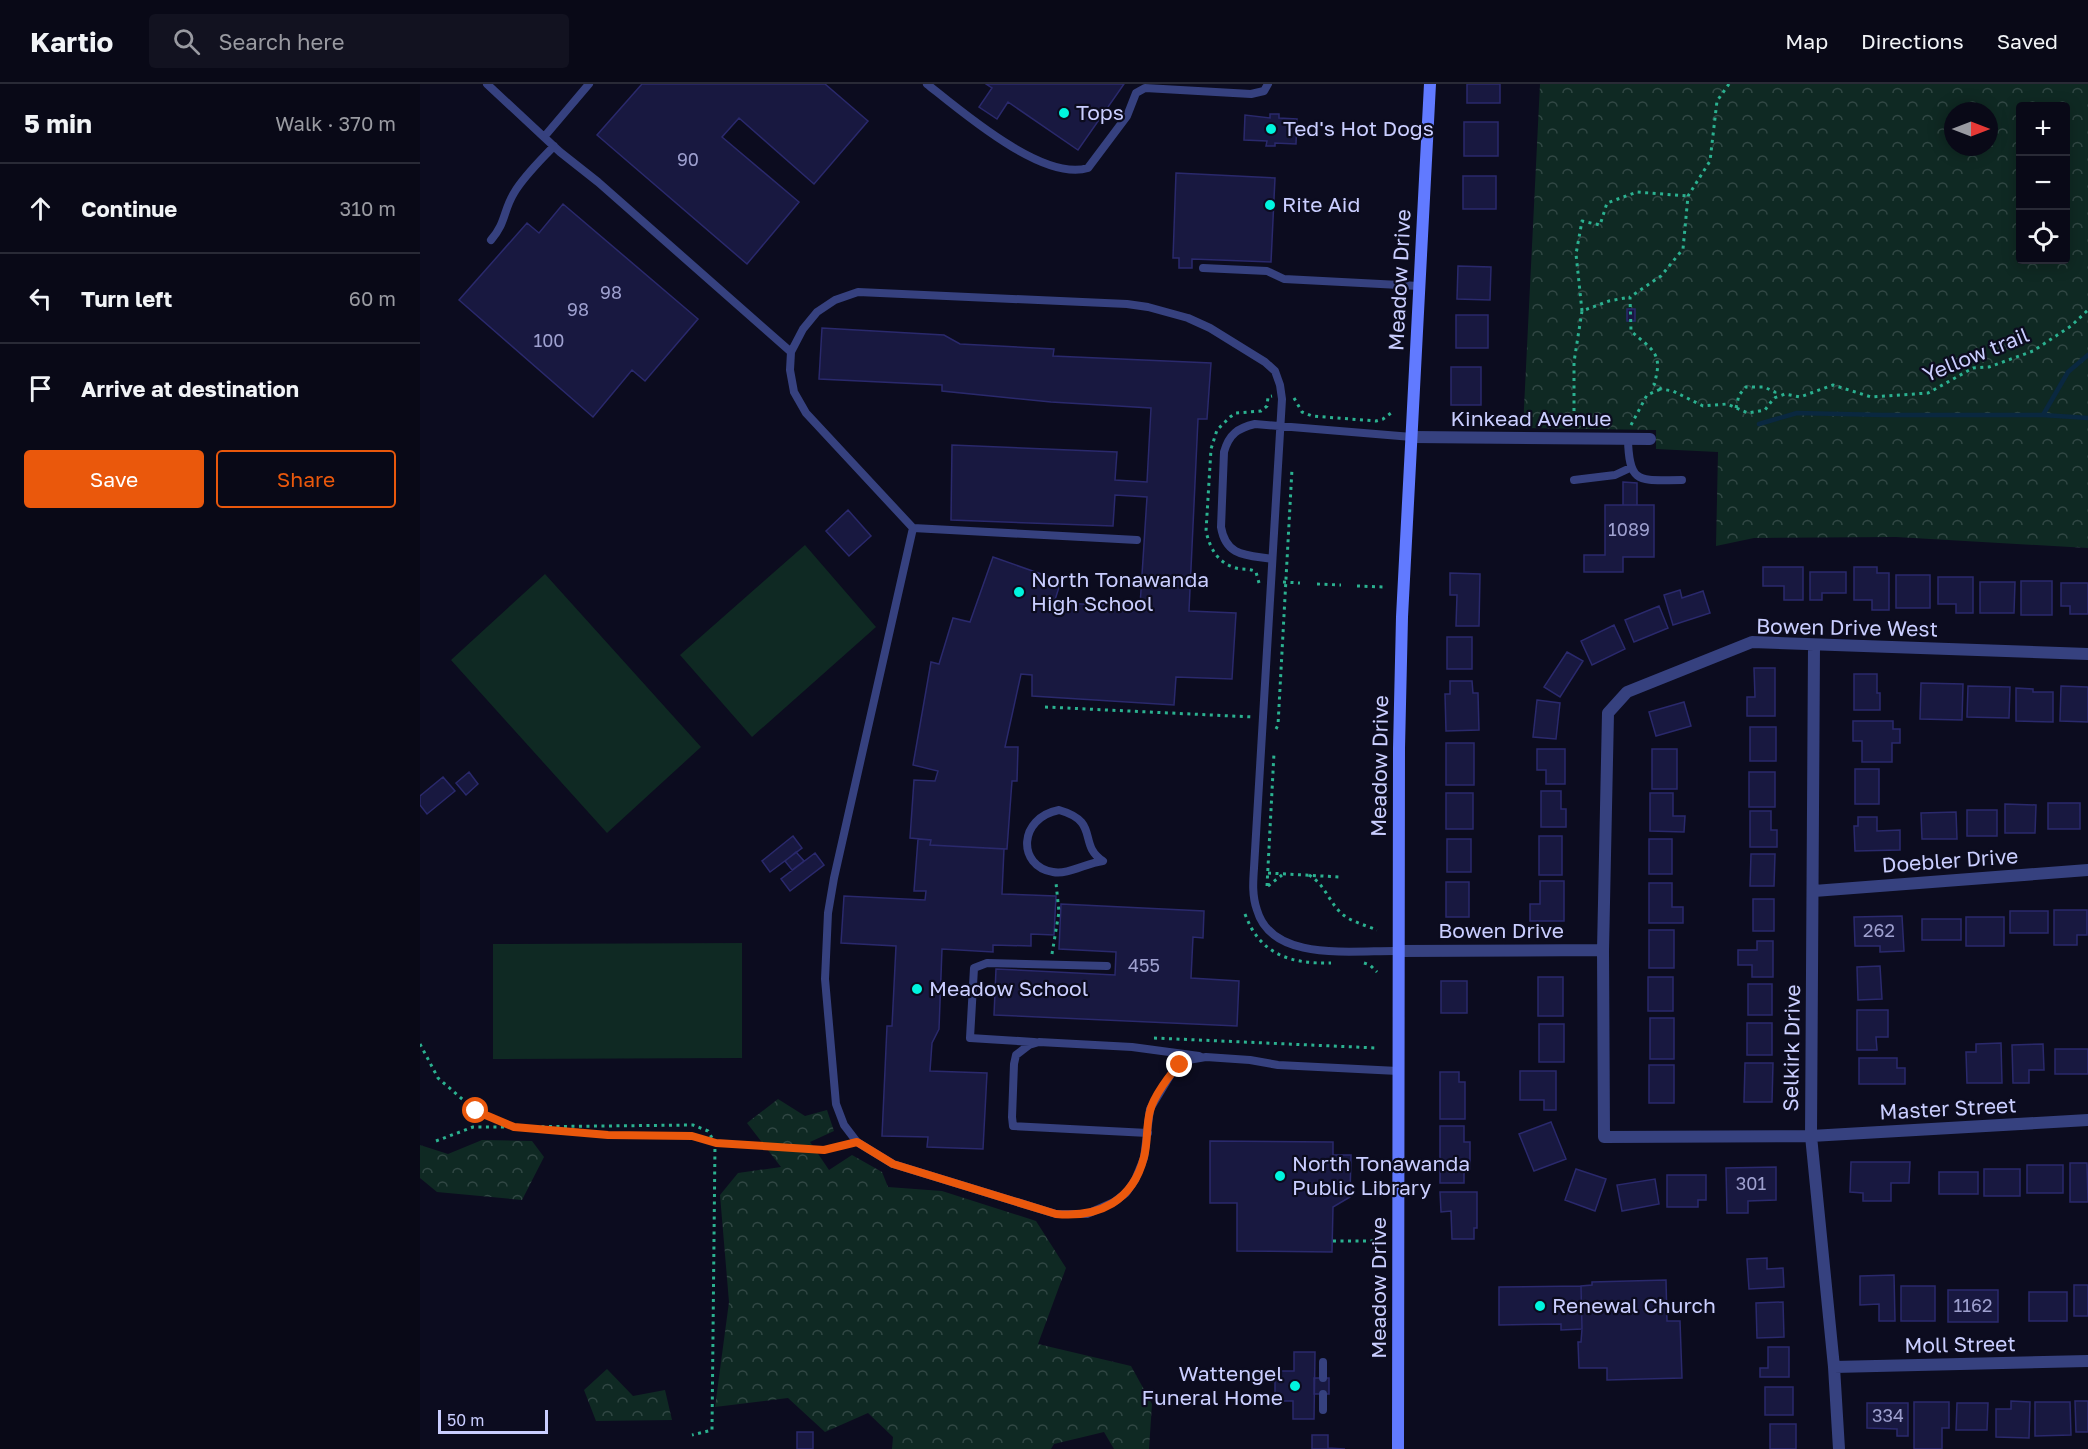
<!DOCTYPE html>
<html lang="en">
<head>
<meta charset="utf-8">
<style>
	:root { --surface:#090917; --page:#121220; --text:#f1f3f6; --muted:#999aa1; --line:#292a36; --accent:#ea580c }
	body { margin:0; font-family:"Golos Text",sans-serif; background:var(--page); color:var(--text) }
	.controls { position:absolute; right:18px; top:18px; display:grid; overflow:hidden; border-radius:6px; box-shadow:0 3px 15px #0003 }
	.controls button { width:54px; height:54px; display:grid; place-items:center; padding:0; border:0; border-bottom:2px solid var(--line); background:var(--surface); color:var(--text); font:30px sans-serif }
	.compass { position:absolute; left:1524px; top:18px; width:54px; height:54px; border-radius:50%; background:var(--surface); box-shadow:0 3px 15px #0003; rotate:90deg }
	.scale { position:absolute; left:18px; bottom:15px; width:110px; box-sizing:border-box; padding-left:6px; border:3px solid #caceff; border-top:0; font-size:16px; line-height:21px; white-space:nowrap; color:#caceff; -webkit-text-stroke:4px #0c0c1f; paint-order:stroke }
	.stop { position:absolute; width:18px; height:18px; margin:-14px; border:4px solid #ea580c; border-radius:50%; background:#fff }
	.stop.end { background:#ea580c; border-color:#fff; box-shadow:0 2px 6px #0008 }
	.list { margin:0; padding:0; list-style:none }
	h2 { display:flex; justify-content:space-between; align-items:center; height:78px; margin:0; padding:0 24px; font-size:26px }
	h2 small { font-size:20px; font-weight:400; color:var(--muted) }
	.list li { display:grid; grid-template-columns:39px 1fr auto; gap:18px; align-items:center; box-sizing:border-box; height:90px; padding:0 24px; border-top:2px solid var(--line) }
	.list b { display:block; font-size:22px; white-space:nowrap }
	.list em { font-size:20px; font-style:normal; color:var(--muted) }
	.actions { display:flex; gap:12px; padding:18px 24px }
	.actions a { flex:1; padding:14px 0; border:2px solid var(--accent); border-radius:6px; text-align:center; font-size:21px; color:var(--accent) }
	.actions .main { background:var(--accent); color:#fff }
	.icon { flex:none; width:33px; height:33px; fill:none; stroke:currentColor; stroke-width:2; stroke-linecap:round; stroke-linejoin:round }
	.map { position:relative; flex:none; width:1668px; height:1365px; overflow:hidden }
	header { display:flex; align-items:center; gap:36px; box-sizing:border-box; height:84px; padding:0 30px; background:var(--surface); border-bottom:2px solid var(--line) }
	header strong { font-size:28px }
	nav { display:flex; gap:33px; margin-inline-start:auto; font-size:21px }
	.search { width:420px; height:54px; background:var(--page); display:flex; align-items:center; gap:15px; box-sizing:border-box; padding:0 21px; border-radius:6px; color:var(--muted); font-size:22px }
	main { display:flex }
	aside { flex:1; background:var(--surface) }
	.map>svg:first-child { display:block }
	.forest { fill:url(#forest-crowns); fill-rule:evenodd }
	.green { fill:#0f2923 }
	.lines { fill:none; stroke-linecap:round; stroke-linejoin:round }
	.stream { stroke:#0a2840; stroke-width:4.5 }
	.building { fill:#181840; stroke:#2a296c; stroke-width:1.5 }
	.path { stroke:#2bb190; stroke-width:3; stroke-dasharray:3 4.5; stroke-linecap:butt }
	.lane { stroke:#36417f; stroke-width:8 }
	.street { stroke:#36417f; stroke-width:12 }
	.secondary { stroke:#617aff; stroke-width:12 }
	.route { stroke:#ea580c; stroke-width:8 }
	.poi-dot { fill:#00f5df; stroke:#0c0c1f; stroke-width:2 }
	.labels { text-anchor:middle; stroke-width:4.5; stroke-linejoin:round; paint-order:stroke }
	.number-label { font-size:18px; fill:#9ea0cf }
	.poi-label { font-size:21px; fill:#caceff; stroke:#0c0c1f; text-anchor:start }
	.street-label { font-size:21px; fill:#caceff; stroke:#0c0c1f }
</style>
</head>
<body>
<header>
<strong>Kartio</strong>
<div class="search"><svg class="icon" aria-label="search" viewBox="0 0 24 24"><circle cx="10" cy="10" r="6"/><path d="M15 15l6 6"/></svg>Search here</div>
<nav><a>Map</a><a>Directions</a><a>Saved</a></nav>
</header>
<main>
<aside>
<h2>5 min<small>Walk · 370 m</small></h2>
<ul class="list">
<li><svg class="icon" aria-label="ahead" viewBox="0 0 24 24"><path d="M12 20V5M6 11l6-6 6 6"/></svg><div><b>Continue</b></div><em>310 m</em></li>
<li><svg class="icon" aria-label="left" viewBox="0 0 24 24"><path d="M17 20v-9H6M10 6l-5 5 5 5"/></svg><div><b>Turn left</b></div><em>60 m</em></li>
<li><svg class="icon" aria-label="arrive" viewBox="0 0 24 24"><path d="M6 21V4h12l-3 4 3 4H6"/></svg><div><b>Arrive at destination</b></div></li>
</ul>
<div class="actions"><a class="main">Save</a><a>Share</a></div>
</aside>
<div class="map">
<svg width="1668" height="1365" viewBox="0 0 1668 1365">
	<defs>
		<pattern id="forest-crowns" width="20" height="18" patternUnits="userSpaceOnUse" patternTransform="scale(1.5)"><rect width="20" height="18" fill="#0f2923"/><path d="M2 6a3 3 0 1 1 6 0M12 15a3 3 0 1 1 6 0" fill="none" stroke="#314744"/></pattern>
	</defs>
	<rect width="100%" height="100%" fill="#0c0c1f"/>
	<path class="forest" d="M1120,0H1668V464L1476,453L1334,454L1296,462L1298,368L1236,365V346L1103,344ZM1600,22H1646V176H1600ZM1533,27H1569V63H1533Z
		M358,1015L385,1032L407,1026L414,1047L390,1058L409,1086L432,1071L462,1088L468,1103L522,1107L616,1137L646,1184L618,1260L711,1282L732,1320L729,1365H694L684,1348L634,1360L631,1365H472L473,1353L448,1329L405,1348L368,1314L295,1323L309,1218L300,1111L318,1089L361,1083L327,1039Z
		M62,1056L112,1057L124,1073L102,1116L17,1108L0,1094V1061L28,1070Z
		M187,1285L213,1312L245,1306L252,1336L176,1337L164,1306Z"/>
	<path class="green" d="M385,461L456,543L332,653L260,571Z
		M125,490L281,663L187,749L31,576Z
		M322,859V974L73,975V860Z"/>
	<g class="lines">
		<path class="stream" d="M1623,331L1648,288L1668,271
			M1339,340L1377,329L1463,331H1623L1668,334"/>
	</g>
	<path class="building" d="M222,0H405L448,37L394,100L319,34L302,53L379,118L327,180L177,51Z
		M566,0H704L658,66L588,18L577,35L559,23L572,4Z
		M1047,0H1080V19H1047Z
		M850,30H859V34L877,35L876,60L855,59V62H846L847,57L824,56L825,31L850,34Z
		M1044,38H1078V72H1044Z
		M756,89L855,94L851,178L772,175V184H759V174H753Z
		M1043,92H1076V125H1043Z
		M143,120L278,235L225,297L212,286L173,333L39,216L107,139L119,149Z
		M1038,182L1071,183L1070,216L1037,215Z
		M1207,225H1215V237H1207Z
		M1036,231H1068V264H1036Z
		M402,244L524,251L540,260L634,265L633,272L791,279L787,335H778L769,527L816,529L812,595L756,593L754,621L612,612V591L601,590L585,663H598L597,697H592L587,765L510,761L511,756L490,754L494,696L515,697L518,687L493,681L511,578L519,580L533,534L550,538L573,473L641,497L634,519L720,522L727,413L695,411L693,442L531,436L532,361L697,368L695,396L727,398L731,324L631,318L522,307V301L399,295Z
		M1031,283H1061V321H1031Z
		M1203,398L1217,399V421H1203Z
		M1185,421H1234V473H1203V488H1164V471H1185Z
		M428,426L451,452L429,472L406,447Z
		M1343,483H1383V516H1364V502H1343Z
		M1434,483H1457V489H1469V526H1452V516H1434Z
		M1390,488H1426V509H1402V516H1390Z
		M1030,489L1060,490L1059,542H1036L1037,511H1030Z
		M1476,491H1510V524H1476Z
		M1518,493H1553V529H1536V520H1518Z
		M1601,497H1632V531H1601Z
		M1560,498H1595L1594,529H1560Z
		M1641,499H1668V530H1650V522H1641Z
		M1260,506L1262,514L1283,507L1290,529L1253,541L1244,511Z
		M1239,522L1248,544L1214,558L1205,536Z
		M1194,541L1205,565L1172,581L1161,557Z
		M1027,553H1052V585H1027Z
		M1147,568L1163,577L1140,613L1124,603Z
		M1334,584H1355V632H1327V613H1335Z
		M1434,590H1457V609H1460V626H1434Z
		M1030,597H1052L1053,609H1058L1059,646L1026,647L1025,610H1030Z
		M1501,599L1543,600L1542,636L1500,635Z
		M1548,602L1590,603L1589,634L1547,633Z
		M1641,602L1668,603V638L1640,637Z
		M1596,604L1613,605V608H1633V638L1596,637Z
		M1117,616L1140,619L1136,655L1113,653Z
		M1264,618L1271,642L1236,652L1229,628Z
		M1433,637H1473V645H1480V659H1472V678H1442V657H1433Z
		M1330,643H1356V677H1330Z
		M1026,659H1054V701H1026Z
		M1117,665H1145V700H1126V686H1117Z
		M1232,665H1257V705H1232Z
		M1435,685H1459V720H1435Z
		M49,688L58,700L46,711L36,699Z
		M1329,688H1355V723H1329Z
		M23,693L35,707L7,730L0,721V712Z
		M1121,707H1141V725H1146V743H1121Z
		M1026,709H1053V745H1026Z
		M1230,709H1253V732H1265L1264,748L1230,747Z
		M1628,719H1660V745H1628Z
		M1585,720L1616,721L1615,749H1585Z
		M1547,726H1577V752H1547Z
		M1330,727H1351V746H1357V763H1330Z
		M1536,728L1537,755H1502L1501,729Z
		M1438,733H1457V747L1480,746V766L1435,767L1434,742H1438Z
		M373,752L382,764L350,788L342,777Z
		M1119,752H1142V791H1119Z
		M498,755L511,756L510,761L584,765L582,810L636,812L634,851L611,850V862L573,861V868L522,865L519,945L512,959L510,987L567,989L563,1065L507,1063L508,1053L462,1052L467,942H472L476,862L421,859L424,812L505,816L506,807H494Z
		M1027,755H1051V788H1027Z
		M1229,755H1252V790H1229Z
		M376,768L384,777L372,786L365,777Z
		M395,769L404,781L370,807L361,795Z
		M1331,770H1355L1354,802H1330Z
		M1120,797H1144V837H1110V820H1120Z
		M1026,798H1049V833H1026Z
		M1229,799H1252V823H1263V839H1229Z
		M1333,815H1354V847H1333Z
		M641,820L784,827L783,854L773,853L771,894L819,897L817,942L574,931L576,885L695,891L696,868L639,865Z
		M1634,826H1667V851H1657V861H1634Z
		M1590,827H1628V849H1590Z
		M1482,832L1484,867L1460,868V862H1435L1434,833Z
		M1546,833H1584V862H1546Z
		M1502,835H1541V856H1502Z
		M1229,846H1254V884H1229Z
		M1337,857H1353V893H1332V881H1318V866H1337Z
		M1460,882L1462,915L1438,916L1437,883Z
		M1118,893H1143V932H1118Z
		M1228,893H1253V927H1228Z
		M1021,897H1047V929H1021Z
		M1328,900H1352V931H1328Z
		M1437,926H1468V953H1456L1457,966H1437Z
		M1230,934H1254V975H1230Z
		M1327,939H1352V971H1327Z
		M1119,940H1144V978H1119Z
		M1581,959L1582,999H1547L1546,968H1556V960Z
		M1623,960L1624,986H1609V999H1593L1592,961Z
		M1635,965H1668V990H1635Z
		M1439,974H1477V984H1485V1000H1439Z
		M1325,979H1353L1352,1018H1324Z
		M1229,981H1254V1019H1229Z
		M1100,987H1136V1026H1124V1016H1100Z
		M1020,988H1039V998H1045V1035H1020Z
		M1131,1038L1146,1075L1114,1087L1099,1050Z
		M1020,1042H1044V1058H1050V1085H1044V1099H1020Z
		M790,1057L913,1058V1071H931L930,1113L913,1123L912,1168L817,1167V1119H790Z
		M1431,1078H1490L1489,1099H1471V1117H1443V1109L1430,1108Z
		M1650,1079H1667L1668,1118H1650Z
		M1607,1081H1643V1109H1607Z
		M1356,1083V1116L1328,1117V1129H1307L1306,1084Z
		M1156,1085L1186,1095L1175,1127L1145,1116Z
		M1564,1085H1600V1112H1564Z
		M1519,1088H1558V1110H1519Z
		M1247,1091H1286V1116H1278V1123H1247Z
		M1235,1095L1239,1120L1202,1127L1197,1101Z
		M1020,1108H1057V1144H1054V1155H1032L1031,1127L1021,1128Z
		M1347,1174V1185L1363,1184L1364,1203L1329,1205L1327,1175Z
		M1474,1191L1475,1237H1459V1220L1440,1221V1192Z
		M1246,1196L1247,1237H1260L1262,1294L1187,1296V1284H1159L1158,1258H1161L1162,1245L1161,1202L1172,1201V1198Z
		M1654,1201H1668V1232H1654Z
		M1161,1202L1162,1245L1141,1246V1240L1079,1241V1203Z
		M1481,1202H1515V1237H1481Z
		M1528,1206H1578V1238H1528Z
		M1609,1208H1647V1237H1609Z
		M1363,1218L1364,1253L1337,1254L1336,1219Z
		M1348,1263H1369V1293H1340V1284H1348Z
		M874,1268H895L894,1335H873V1317H855V1287H874Z
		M894,1294H909V1310H894Z
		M1345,1303H1373V1331H1345Z
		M1591,1317L1610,1318L1609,1354L1576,1353V1325H1591Z
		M1655,1317H1668V1348H1656Z
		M1494,1318H1529V1344H1522V1365H1494Z
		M1615,1318H1650L1651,1351L1615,1352Z
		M1447,1319H1488V1352H1477V1345L1447,1344Z
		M1537,1319H1568L1567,1346H1536Z
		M1350,1340H1376V1365H1350Z
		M377,1348H393V1365H377Z
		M892,1351H908V1364L925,1365H892Z"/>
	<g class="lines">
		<path class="path" d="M1309,0L1297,17L1290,77L1268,112L1263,165L1241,192L1210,213L1211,247C1232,266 1244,269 1234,300L1241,305L1253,307L1283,322L1307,320L1328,329L1345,326L1354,314L1365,310L1380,313L1413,301L1451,313L1508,309L1553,284L1569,283L1613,267L1651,242L1668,226
			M1162,227L1156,170L1162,137L1180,141L1187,119L1217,108L1268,112
			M874,314L882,328L892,332L956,337L963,335L971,329
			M1316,324L1319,311L1326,303H1344L1355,308L1354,314
			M1211,341L1227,311L1241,305
			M1154,342V278L1162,227L1189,217L1210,213
			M863,498L880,499
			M839,499L836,488C830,484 823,486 816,484C798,479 790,465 786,447L791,365L797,346L810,333L816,329L841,327L847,322L848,313L852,312
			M897,500L921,501
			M937,502L963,503
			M625,623L833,633
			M856,645L858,641L872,385
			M848,789L920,793
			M889,791C904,800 908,815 919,827C928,837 945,841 957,846
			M847,802L854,669
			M848,802L862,791
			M825,830C840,871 871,880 911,879
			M632,870L639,828L636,799
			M944,879L950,881L957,888
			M734,954L957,964
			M0,960L18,994L56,1027L94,1043L273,1041L288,1047L295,1059L292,1346L272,1351
			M114,1045L188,1051L272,1052L295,1059L404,1066L426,1060
			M16,1057L53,1043H90
			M913,1157H959"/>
		<path class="lane" d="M67,0L140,68L178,98L371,268
			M507,0C541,27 623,98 668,84L707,32L716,9L725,4L831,10L844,7L848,0
			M124,53L169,0
			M71,156C86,139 83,127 94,109C104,92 120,77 134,62
			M783,184L847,187L864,195L999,202
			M1208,355C1209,402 1220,396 1262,396
			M1154,396L1195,391L1210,384
			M493,444L717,456
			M852,475C827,471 806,473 801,443L804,368C809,350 818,344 835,340L992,353
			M639,726C681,738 657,760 683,777C666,779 648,791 633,788C597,782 598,734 639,726Z
			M614,958L550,954L554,884L567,879L687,882
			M978,987L858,981L830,976L786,973L768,976L753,987L730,1025L724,1074L715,1096L706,1109L694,1118L667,1130H636L473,1080L437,1058L424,1041L416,1020L405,895L408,829L414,794L493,444L386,329L374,308L370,286L371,268L383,245L397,228L415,216L438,208L707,220L728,223L768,234L790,244L845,278L855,287L860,301L862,315L834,784C833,798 832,812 837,826C852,879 935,866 979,867
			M728,1049L593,1042L592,1033L594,980L596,971L609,961L619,958L712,963L779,972
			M903,1278V1294
			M903,1310V1326"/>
		<path class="street" d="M992,353L1230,355
			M1394,562L1391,1052L1414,1283L1419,1365
			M1668,570L1332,558L1207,608L1188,629L1183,866L1184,1053L1391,1052L1668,1036
			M1394,807L1668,786
			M979,867L1183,866
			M1414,1283L1668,1277"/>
		<path class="secondary" d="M978,1365L979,664L982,533L1010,0"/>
	</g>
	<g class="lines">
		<path class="route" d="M56,1027L94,1043L188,1051L272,1052L296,1059L404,1066L437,1058L473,1080L636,1130C679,1134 713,1117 724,1073C728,1058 726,1042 730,1027C733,1014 750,989 760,981"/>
	</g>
	<g class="poi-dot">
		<circle cx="644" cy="29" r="6"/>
		<circle cx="851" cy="45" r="6"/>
		<circle cx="850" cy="121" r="6"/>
		<circle cx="599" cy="508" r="6"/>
		<circle cx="497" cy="905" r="6"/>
		<circle cx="860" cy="1092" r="6"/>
		<circle cx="1120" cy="1222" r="6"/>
		<circle cx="875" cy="1302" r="6"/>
	</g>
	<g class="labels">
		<g class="number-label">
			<text x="268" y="82">90</text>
			<text x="191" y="215">98</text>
			<text x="158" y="232">98</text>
			<text x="129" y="263">100</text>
			<text x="1209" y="452">1089</text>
			<text x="1459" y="853">262</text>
			<text x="724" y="888">455</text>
			<text x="1331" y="1106">301</text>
			<text x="1553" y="1228">1162</text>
			<text x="1468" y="1338">334</text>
		</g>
		<g class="poi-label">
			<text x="656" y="36">Tops</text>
			<text x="863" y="52">Ted's Hot Dogs</text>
			<text x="862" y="128">Rite Aid</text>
			<text x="611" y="503">North Tonawanda<tspan x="611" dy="24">High School</tspan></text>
			<text x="509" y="912">Meadow School</text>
			<text x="872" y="1087">North Tonawanda<tspan x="872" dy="24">Public Library</tspan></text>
			<text x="1132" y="1229">Renewal Church</text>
			<text x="863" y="1297" text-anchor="end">Wattengel<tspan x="863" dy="24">Funeral Home</tspan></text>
		</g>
		<g class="street-label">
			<text transform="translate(980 196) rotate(-87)" y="7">Meadow Drive</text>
			<text transform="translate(1556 271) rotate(-22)" y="7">Yellow trail</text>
			<text x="1111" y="342">Kinkead Avenue</text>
			<text transform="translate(1427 544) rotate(1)" y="7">Bowen Drive West</text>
			<text transform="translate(960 682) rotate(-89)" y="7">Meadow Drive</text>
			<text transform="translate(1530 777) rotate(-4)" y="7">Doebler Drive</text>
			<text x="1081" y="854">Bowen Drive</text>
			<text transform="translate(1372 964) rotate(-89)" y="7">Selkirk Drive</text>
			<text transform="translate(1528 1025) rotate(-3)" y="7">Master Street</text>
			<text transform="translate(959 1204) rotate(-90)" y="7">Meadow Drive</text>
			<text transform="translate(1540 1261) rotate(-1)" y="7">Moll Street</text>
		</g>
	</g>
</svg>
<div class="controls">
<button>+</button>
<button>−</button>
<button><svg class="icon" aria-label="locate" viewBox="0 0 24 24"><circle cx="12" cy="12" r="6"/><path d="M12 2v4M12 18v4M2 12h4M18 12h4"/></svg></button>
</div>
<svg class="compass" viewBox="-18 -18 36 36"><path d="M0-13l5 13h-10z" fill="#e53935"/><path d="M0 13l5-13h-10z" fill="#999aa1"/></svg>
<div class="scale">50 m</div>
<div class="stop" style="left:56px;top:1027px"></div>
<div class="stop end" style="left:760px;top:981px"></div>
</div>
</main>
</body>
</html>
